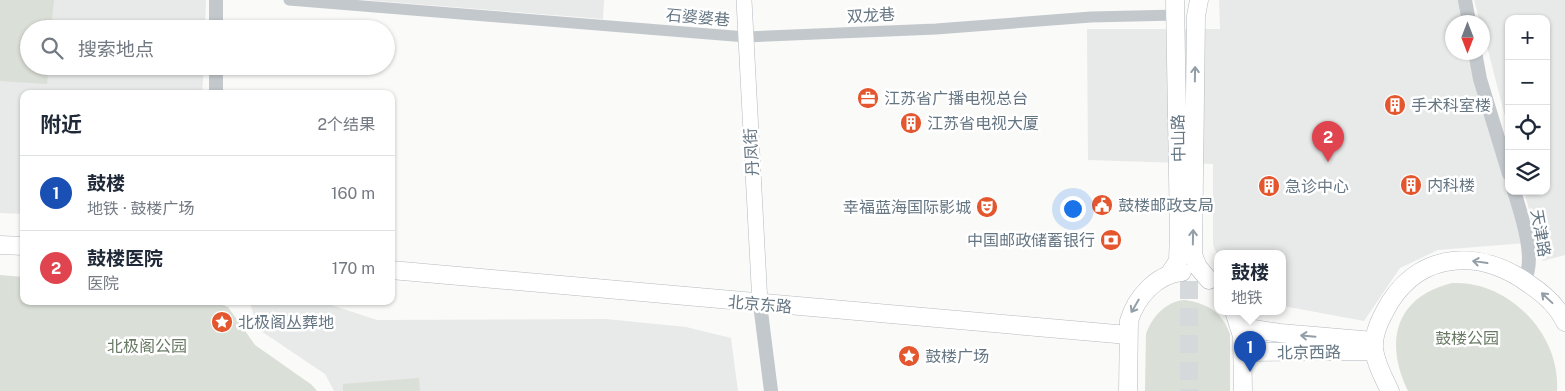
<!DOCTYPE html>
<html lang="zh">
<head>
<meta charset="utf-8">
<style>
	:root { --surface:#fff; --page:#f6f6f7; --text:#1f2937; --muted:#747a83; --line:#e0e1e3; --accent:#111827 }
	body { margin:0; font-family:"Public Sans","Noto Sans SC",sans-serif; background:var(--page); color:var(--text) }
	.controls { position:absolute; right:15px; top:15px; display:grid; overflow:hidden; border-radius:10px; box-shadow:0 1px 4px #0004 }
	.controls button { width:45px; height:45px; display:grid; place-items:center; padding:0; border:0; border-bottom:1px solid var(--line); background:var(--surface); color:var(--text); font:25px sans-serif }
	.compass { position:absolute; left:1445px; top:15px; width:45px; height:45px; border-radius:50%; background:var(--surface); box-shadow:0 1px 4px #0004; rotate:180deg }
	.you { position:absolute; left:1072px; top:208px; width:18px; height:18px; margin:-12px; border:4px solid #fff; border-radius:50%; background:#1a73e8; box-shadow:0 0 0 8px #1a73e833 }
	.badge { display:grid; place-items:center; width:32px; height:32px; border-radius:50%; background:var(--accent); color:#fff; font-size:16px; font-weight:700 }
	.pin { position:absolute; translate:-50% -41px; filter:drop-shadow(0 1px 2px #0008) }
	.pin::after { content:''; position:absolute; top:26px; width:18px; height:15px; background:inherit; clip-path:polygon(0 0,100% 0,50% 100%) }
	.popup { position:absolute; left:1214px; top:250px; width:72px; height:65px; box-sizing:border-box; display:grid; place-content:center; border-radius:10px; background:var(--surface); filter:drop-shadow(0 1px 4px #0005); font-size:16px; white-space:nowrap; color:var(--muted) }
	.popup b { font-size:19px; color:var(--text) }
	.popup::after { content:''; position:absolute; left:50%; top:100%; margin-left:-10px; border:10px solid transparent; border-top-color:var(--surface) }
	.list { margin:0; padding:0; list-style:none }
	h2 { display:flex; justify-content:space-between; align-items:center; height:65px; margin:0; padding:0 20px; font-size:21px }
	h2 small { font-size:16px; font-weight:400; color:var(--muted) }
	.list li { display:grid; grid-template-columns:32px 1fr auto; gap:15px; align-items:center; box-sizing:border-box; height:75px; padding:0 20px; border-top:1px solid var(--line) }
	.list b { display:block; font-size:19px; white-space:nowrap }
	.list p { margin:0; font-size:16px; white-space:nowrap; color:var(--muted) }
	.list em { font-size:16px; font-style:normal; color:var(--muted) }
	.icon { flex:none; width:28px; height:28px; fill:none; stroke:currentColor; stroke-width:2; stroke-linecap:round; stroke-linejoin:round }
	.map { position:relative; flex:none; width:1565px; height:391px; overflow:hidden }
	.search { position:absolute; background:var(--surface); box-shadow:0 1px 4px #0004; left:20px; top:20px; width:375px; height:55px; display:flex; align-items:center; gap:12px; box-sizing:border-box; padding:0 18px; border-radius:28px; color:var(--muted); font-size:19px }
	.panel { position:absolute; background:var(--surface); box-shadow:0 1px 4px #0004; left:20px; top:90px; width:375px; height:215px; border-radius:10px }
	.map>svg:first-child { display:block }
	.built { fill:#e8e9e9 }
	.green { fill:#dadfd7 }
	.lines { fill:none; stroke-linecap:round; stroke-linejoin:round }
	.primary-tunnel { stroke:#d5d9db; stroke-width:18; stroke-dasharray:18 9; stroke-linecap:butt }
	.secondary-casing { stroke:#b3babf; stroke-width:16 }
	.primary-casing { stroke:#b5babe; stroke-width:19 }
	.minor { stroke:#c3c8cc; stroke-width:11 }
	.tertiary { stroke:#c3c8cc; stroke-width:14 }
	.secondary { stroke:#fff; stroke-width:15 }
	.primary { stroke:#fff; stroke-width:18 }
	.oneway { stroke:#939fa8 }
	.labels { text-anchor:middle; stroke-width:5; stroke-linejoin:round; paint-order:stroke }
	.street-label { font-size:16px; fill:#657683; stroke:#fff }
	.poi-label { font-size:16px; fill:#657683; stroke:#fff; text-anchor:start }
	.park-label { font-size:16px; fill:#687a64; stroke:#fff }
</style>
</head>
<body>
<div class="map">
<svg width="1565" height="391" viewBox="0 0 1565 391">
	<rect width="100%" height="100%" fill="#fafaf8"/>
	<path class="built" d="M0,0H206L205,29H29V66H204L202,94H24V214L0,213Z
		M364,0H604L603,19Z
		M1219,0H1465L1469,22H1452V52L1475,53L1509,174V191L1527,243L1438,250L1400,268L1364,321L1283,306L1282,253L1217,254L1213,245V164L1088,160L1087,29H1220Z
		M1474,0H1565V255L1543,261L1524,191H1546V19H1509V132L1483,31L1482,22H1480Z
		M255,301H319L377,320L606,319L686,327L731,338L738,391H334L325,374L258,329L250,303Z"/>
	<path class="green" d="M0,0H54L51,29H29V66H49L47,84L0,81Z
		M0,275L24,277V301H213L228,307L255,345L312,385L317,391H0Z
		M1452,283C1508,280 1561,334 1557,391H1408C1384,342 1395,297 1452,283Z
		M1185,300C1207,303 1223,313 1230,334V391H1145L1146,334C1152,317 1166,301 1185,300Z
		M419,378L420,391H343V384Z"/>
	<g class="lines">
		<path class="primary-tunnel" d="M1189,254V391"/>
		<g class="secondary-casing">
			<path id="secondary" d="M744,0L760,304"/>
		</g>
		<g class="primary-casing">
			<path id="primary" d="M1199,0L1196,16L1193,255L1198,267L1209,280
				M0,245L24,246
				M391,270L1128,335
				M1170,273L1178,261L1179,232L1175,0
				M1234,311L1242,336L1243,391
				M1241,327L1280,333L1374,341
				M1243,352L1370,351
				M1128,391L1129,321C1136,297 1157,274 1182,272
				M1390,391C1384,379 1375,362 1374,348C1373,332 1382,316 1390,302C1423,250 1482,250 1529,284C1544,294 1557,305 1565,322"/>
		</g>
		<path class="minor" d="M289,0L746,37L936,29L1091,17L1177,15"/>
		<path class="tertiary" d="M1465,0L1469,22
			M216,29V0
			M1475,52L1480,79L1509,174
			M216,94V66
			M1514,191C1521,214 1537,260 1524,280
			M760,304L771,391"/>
		<use href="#secondary" class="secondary"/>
		<use href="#primary" class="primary"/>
	</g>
	<defs><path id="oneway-shaft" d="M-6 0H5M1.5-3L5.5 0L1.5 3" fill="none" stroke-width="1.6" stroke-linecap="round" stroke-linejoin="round" transform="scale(1.25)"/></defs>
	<g class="oneway">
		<use href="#oneway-shaft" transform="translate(1195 74) rotate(-89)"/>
		<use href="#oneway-shaft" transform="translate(1193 237) rotate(-89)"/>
		<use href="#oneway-shaft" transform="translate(1480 262) rotate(-172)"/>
		<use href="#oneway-shaft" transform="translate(1547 298) rotate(-137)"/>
		<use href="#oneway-shaft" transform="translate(1135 306) rotate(120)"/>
		<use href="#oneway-shaft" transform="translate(1308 336) rotate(-175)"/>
	</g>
	<defs>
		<g id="office-disc" transform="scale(1.125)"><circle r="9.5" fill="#e4572e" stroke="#fff"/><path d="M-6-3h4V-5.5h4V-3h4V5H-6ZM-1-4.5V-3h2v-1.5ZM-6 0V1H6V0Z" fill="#fff"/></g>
		<g id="building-disc" transform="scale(1.125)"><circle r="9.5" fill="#e4572e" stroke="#fff"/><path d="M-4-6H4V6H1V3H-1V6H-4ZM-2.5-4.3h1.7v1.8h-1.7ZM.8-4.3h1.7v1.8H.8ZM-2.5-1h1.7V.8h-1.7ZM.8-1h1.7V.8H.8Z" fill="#fff"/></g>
		<g id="civic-disc" transform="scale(1.125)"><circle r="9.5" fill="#e4572e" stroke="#fff"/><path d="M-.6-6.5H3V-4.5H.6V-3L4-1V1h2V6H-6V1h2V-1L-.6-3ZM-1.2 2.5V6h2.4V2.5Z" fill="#fff"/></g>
		<g id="theatre-disc" transform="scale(1.125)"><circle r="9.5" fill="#e4572e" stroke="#fff"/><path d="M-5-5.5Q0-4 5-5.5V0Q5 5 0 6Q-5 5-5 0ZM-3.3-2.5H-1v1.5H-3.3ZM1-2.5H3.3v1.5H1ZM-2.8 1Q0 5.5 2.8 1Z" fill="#fff"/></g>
		<g id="bank-disc" transform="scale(1.125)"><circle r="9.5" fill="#e4572e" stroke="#fff"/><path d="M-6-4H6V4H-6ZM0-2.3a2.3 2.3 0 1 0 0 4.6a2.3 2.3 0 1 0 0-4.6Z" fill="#fff"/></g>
		<g id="sight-disc" transform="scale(1.125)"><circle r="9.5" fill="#e4572e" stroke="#fff"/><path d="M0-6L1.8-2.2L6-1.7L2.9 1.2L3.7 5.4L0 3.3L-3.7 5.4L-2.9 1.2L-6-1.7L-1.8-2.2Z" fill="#fff"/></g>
	</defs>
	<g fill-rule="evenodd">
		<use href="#office-disc" x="868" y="98"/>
		<use href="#building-disc" x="1395" y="105"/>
		<use href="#building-disc" x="911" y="123"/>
		<use href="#building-disc" x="1411" y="185"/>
		<use href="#building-disc" x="1269" y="186"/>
		<use href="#civic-disc" x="1102" y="205"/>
		<use href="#theatre-disc" x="987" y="207"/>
		<use href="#bank-disc" x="1111" y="240"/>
		<use href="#sight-disc" x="222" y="322"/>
		<use href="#sight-disc" x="909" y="356"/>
	</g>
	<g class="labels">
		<g class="street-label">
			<text transform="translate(871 15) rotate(-3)" y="6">双龙巷</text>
			<text transform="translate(698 17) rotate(5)" y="6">石婆婆巷</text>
			<text transform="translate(1178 138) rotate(-91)" y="6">中山路</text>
			<text transform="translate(751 152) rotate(-93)" y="6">丹凤街</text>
			<text transform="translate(1541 233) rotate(80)" y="6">天津路</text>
			<text transform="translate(760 304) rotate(5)" y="6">北京东路</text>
			<text transform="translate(1309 352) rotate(-1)" y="6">北京西路</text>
		</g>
		<g class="poi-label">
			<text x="884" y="104">江苏省广播电视总台</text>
			<text x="1411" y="111">手术科室楼</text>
			<text x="927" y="129">江苏省电视大厦</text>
			<text x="1427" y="191">内科楼</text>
			<text x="1285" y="192">急诊中心</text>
			<text x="1118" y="211">鼓楼邮政支局</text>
			<text x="971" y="213" text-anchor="end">幸福蓝海国际影城</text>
			<text x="1095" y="246" text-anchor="end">中国邮政储蓄银行</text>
			<text x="238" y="328">北极阁丛葬地</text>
			<text x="925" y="362">鼓楼广场</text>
		</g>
		<g class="park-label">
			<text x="1467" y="344">鼓楼公园</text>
			<text x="147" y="352">北极阁公园</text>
		</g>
	</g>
</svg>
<div class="controls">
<button>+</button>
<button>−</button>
<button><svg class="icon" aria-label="locate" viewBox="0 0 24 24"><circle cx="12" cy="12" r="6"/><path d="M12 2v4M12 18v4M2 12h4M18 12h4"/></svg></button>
<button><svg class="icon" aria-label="layers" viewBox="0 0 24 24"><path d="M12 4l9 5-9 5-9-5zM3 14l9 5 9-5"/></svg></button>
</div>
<svg class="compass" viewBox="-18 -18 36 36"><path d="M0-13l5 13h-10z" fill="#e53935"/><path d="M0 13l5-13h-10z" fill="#747a83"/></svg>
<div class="you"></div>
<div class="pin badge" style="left:1250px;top:372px;background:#1a4fb4">1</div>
<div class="popup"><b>鼓楼</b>地铁</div>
<div class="pin badge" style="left:1328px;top:162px;background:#e0444e">2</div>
<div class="search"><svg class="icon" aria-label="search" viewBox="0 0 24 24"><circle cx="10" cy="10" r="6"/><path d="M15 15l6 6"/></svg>搜索地点</div>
<section class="panel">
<h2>附近<small>2个结果</small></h2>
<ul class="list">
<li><span class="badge" style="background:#1a4fb4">1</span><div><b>鼓楼</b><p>地铁 · 鼓楼广场</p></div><em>160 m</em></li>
<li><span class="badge" style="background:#e0444e">2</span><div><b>鼓楼医院</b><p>医院</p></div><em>170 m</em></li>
</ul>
</section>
</div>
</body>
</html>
